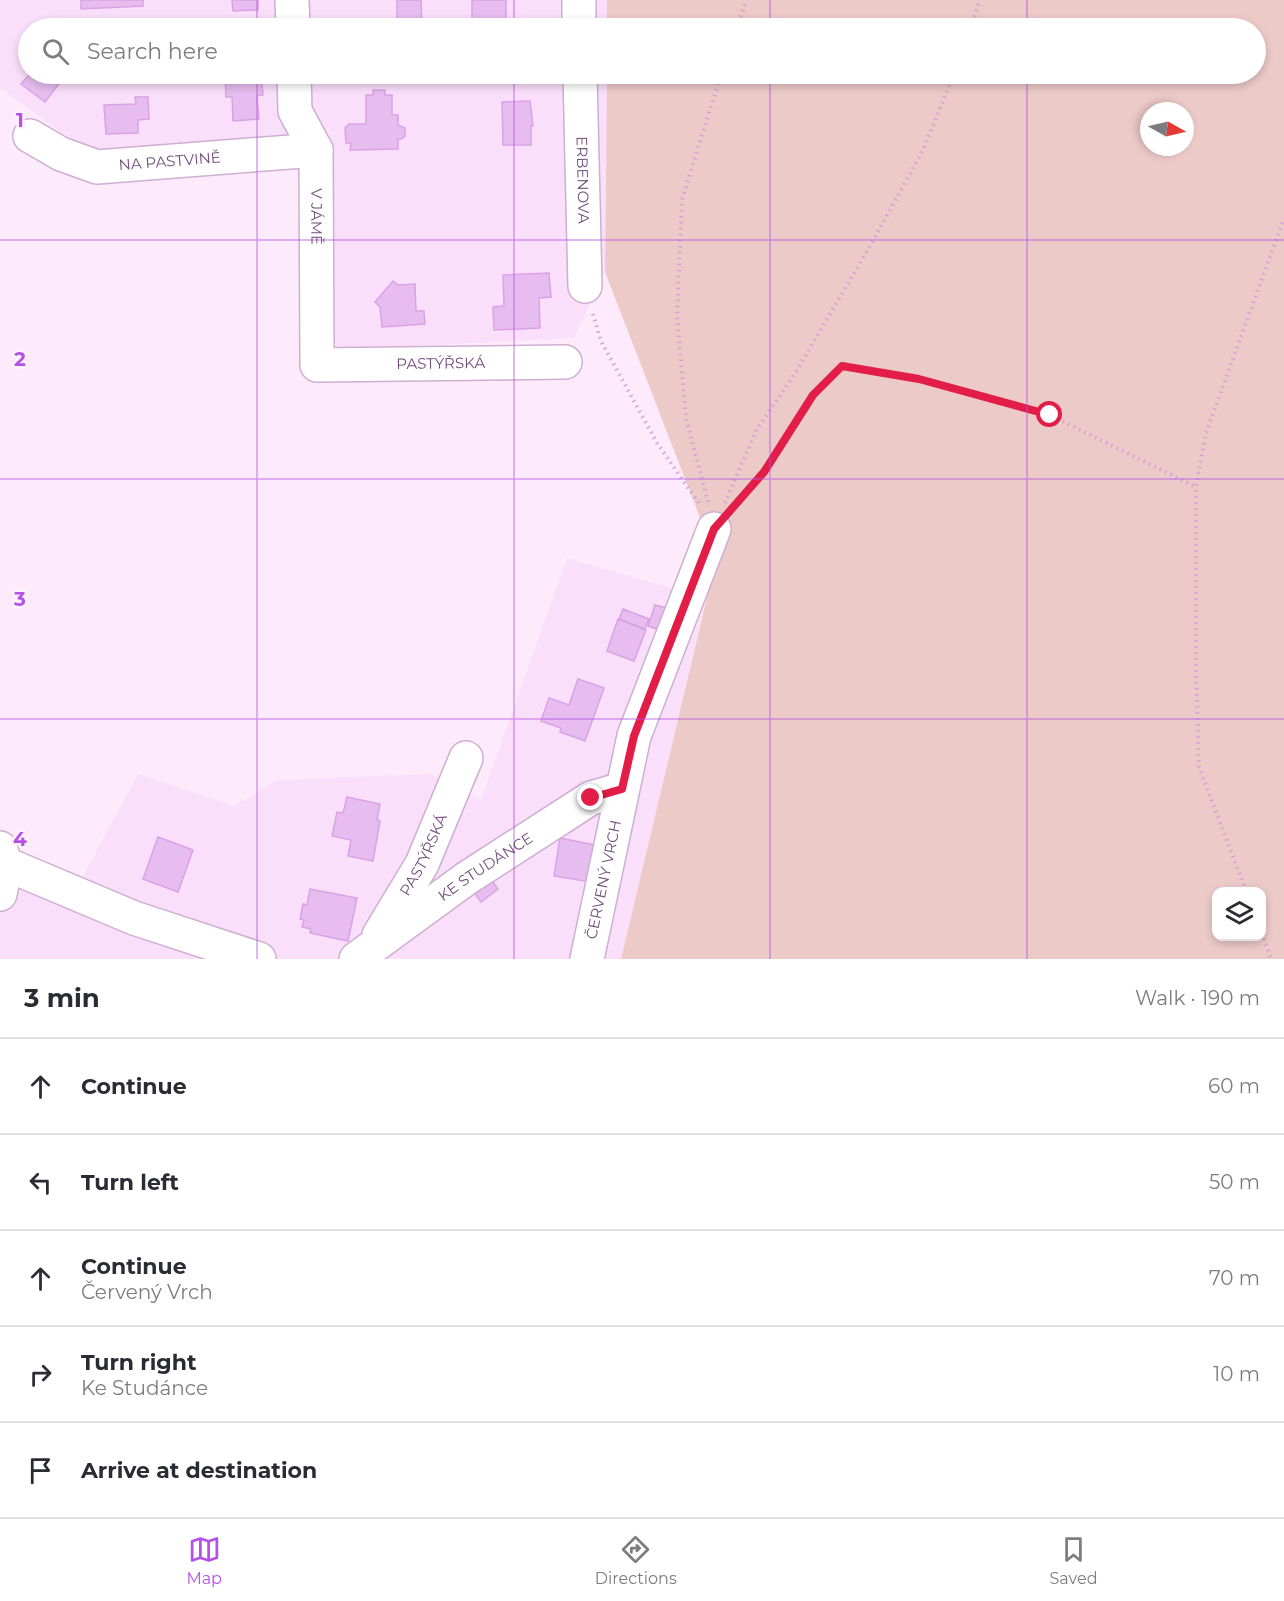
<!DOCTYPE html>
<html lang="en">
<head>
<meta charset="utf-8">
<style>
	:root { --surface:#fff; --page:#f7f7f7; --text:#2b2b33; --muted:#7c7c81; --line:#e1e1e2; --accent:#b550e8 }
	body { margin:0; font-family:Montserrat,sans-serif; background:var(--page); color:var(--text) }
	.controls { position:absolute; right:18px; bottom:18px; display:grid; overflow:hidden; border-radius:12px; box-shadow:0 3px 9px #0003 }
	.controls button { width:54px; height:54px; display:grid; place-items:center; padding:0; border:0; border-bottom:2px solid var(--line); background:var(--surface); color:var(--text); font:30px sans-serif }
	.compass { position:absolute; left:1140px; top:102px; width:54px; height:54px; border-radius:50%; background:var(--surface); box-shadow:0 3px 9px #0003; rotate:98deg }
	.stop { position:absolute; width:18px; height:18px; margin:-14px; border:4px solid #e11d48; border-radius:50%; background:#fff }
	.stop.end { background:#e11d48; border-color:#fff; box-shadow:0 2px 6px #0008 }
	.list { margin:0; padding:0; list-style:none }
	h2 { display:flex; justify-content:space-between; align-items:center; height:78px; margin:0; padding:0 24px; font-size:26px }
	h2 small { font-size:20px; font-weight:400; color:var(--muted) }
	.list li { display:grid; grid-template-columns:39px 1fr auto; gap:18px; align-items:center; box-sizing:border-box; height:96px; padding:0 24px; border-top:2px solid var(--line) }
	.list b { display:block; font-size:22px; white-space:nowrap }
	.list p { margin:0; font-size:20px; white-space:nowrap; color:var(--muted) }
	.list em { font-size:20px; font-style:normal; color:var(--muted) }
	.icon { flex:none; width:33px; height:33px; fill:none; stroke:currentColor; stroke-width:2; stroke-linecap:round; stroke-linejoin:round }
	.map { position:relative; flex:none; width:1284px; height:959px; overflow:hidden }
	.search { position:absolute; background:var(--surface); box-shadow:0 3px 9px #0003; left:18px; right:18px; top:18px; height:66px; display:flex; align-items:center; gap:15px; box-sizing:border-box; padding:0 21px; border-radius:33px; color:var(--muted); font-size:22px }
	.sheet { height:558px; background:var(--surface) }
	nav { display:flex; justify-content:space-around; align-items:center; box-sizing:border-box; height:84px; border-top:2px solid var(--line); background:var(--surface); font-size:16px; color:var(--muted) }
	nav a { display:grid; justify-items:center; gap:3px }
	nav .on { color:var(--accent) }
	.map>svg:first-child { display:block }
	.residential { fill:#fadffa }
	.green { fill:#eccac8; fill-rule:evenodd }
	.building { fill:#e6bdee; stroke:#daa2e6; stroke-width:1.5 }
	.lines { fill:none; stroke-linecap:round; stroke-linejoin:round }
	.minor-casing { stroke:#cdafd1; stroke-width:36 }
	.path { stroke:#d0a4d9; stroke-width:4; stroke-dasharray:1.5 4.5; stroke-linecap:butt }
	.minor { stroke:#fff; stroke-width:33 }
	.route { stroke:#e11d48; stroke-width:8 }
	.grid { fill:none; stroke:#b550e8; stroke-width:1.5; stroke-opacity:0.55 }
	.labels { text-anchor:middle; stroke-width:5; stroke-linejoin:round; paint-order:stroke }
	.street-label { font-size:15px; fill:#714d7a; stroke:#fff2fe }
	.grid-label { font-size:20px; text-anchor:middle; font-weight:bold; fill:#b550e8; stroke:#fff2fe; stroke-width:5; stroke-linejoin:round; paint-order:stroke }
</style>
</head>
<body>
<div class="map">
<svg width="1284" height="959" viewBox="0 0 1284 959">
	<rect width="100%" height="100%" fill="#fdebfc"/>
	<path class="residential" d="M0,0H607V28H28V74H607L605,272L574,338L332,350L322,146L93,155L0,88Z
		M567,558L706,598L621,959H0V850L25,854L83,876L138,774L234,806L277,780L431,774L481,800Z"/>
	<path class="green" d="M607,0H1284V959H621L716,559L605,272L607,74H1256V28H607ZM1149,111H1185V147H1149ZM1216,891H1262V936H1216Z"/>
	<path class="building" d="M81,0H143V6L81,9Z
		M232,0H258V10L233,11Z
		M397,0H421L422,28H397Z
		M472,0H506V28H472Z
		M30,74H62L65,76L45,102L21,84Z
		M225,74H261L263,95L257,96L259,119L233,121L232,97H226Z
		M373,90H385V95H392V115H398V125L405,128V136L401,139H398V149L350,150L351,143H346L345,128L349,124H366V95H373Z
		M135,97H148L149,119L138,120V133L106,134L104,105L136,104Z
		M530,101L533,126H531V145H503L502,102Z
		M549,273L551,297L539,298L540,328L494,330L493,307L504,306L503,275Z
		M393,281L398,285L415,284L416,311H424L425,324L382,327L380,307L375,302Z
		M655,605L670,609L662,631L648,626Z
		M623,609L649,619L645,629L619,619Z
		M618,619L646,630L634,661L607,651Z
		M578,679L604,688L585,741L560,732L561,728L541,721L549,698L569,705Z
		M347,797L380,804L377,820L380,821L373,861L348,856L351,840L332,836L337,812L343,813Z
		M158,837L193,850L178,892L143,879Z
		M560,838L595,845L590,882L554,876Z
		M490,878L498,889L481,902L472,890Z
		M310,889L357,898L348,941L310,933L311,929L302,927L304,920L300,919L303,904L307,905Z"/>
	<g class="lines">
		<g class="minor-casing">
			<g id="minor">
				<path d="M292,0L293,28"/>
				<path d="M579,0V28"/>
				<path id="s1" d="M294,74L295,111L316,150L317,365L565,362"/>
				<path id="s2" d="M580,74L585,286"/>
				<path id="s3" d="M30,136L61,154L97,167L316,150"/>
				<path d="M0,848L6,864L0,894"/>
				<path d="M6,864L134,918L259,959"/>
				<path id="s4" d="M379,935L422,864L466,758"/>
				<path id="s5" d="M356,959L467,878L591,798L622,789"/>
				<path id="s6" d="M587,959L634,736L714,529"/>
			</g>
		</g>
		<path class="path" d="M736,28L747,0
			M970,28L980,0
			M593,314L601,341L657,443L700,505
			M708,502L686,418L677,315L682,200L721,74
			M725,503L756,431L797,370L873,241L923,150L954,74
			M733,508L764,472L813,395L842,366L919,379L1050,415L1196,487
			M1246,891L1199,767L1196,664V487L1206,433L1284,218
			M1262,933L1271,959"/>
		<use href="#minor" class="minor"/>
	</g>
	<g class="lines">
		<path class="route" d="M591,798L622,789L634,736L714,529L764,472L813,395L842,366L919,379L1050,415"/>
	</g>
	<path class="grid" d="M257,0V28M514,0V28M770,0V28M1027,0V28M257,74V959M514,74V959M770,74V959M1027,74V959M0,240H1284M0,479H1284M0,719H1284"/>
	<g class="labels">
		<g class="street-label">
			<text dy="5" stroke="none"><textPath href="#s3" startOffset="147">NA PASTVINĚ</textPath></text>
			<text dy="5" stroke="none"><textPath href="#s2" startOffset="106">ERBENOVA</textPath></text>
			<text dy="5" stroke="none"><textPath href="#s1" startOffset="148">V JÁMĚ</textPath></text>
			<text dy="5" stroke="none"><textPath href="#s1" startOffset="420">PASTÝŘSKÁ</textPath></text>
			<text dy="5" stroke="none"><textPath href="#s4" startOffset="92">PASTÝŘSKÁ</textPath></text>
			<text dy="5" stroke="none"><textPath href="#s5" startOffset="159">KE STUDÁNCE</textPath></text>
			<text dy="5" stroke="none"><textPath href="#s6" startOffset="81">ČERVENÝ VRCH</textPath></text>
		</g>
	</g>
	<g class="grid-label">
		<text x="20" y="127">1</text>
		<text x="20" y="366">2</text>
		<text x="20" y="606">3</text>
		<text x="20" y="846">4</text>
	</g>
</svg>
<div class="controls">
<button><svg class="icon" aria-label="layers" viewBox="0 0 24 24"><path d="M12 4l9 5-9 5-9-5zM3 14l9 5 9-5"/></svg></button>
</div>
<svg class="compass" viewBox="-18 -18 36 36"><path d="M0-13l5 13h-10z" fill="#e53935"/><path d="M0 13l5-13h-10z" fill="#7c7c81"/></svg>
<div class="stop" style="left:1050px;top:415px"></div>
<div class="stop end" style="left:591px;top:798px"></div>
<div class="search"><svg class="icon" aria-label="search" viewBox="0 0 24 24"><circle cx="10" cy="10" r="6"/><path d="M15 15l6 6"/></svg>Search here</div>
</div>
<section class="sheet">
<h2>3 min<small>Walk · 190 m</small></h2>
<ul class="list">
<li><svg class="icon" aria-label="ahead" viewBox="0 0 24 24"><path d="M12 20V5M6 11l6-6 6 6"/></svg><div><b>Continue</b></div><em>60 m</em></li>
<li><svg class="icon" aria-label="left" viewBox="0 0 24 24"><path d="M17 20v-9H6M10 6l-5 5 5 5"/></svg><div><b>Turn left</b></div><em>50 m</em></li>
<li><svg class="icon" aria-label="ahead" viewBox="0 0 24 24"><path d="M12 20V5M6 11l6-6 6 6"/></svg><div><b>Continue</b><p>Červený Vrch</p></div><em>70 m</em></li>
<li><svg class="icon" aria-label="right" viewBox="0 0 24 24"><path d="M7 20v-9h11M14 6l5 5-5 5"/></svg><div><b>Turn right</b><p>Ke Studánce</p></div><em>10 m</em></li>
<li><svg class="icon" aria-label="arrive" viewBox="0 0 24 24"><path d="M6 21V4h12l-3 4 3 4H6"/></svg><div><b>Arrive at destination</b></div></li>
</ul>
</section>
<nav>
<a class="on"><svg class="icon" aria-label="map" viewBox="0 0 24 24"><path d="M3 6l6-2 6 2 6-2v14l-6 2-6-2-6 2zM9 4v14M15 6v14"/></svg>Map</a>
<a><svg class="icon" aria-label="directions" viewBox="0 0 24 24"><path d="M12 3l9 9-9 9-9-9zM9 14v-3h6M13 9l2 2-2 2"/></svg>Directions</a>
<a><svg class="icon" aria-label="saved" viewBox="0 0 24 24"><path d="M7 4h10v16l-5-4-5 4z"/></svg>Saved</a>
</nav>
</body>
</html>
